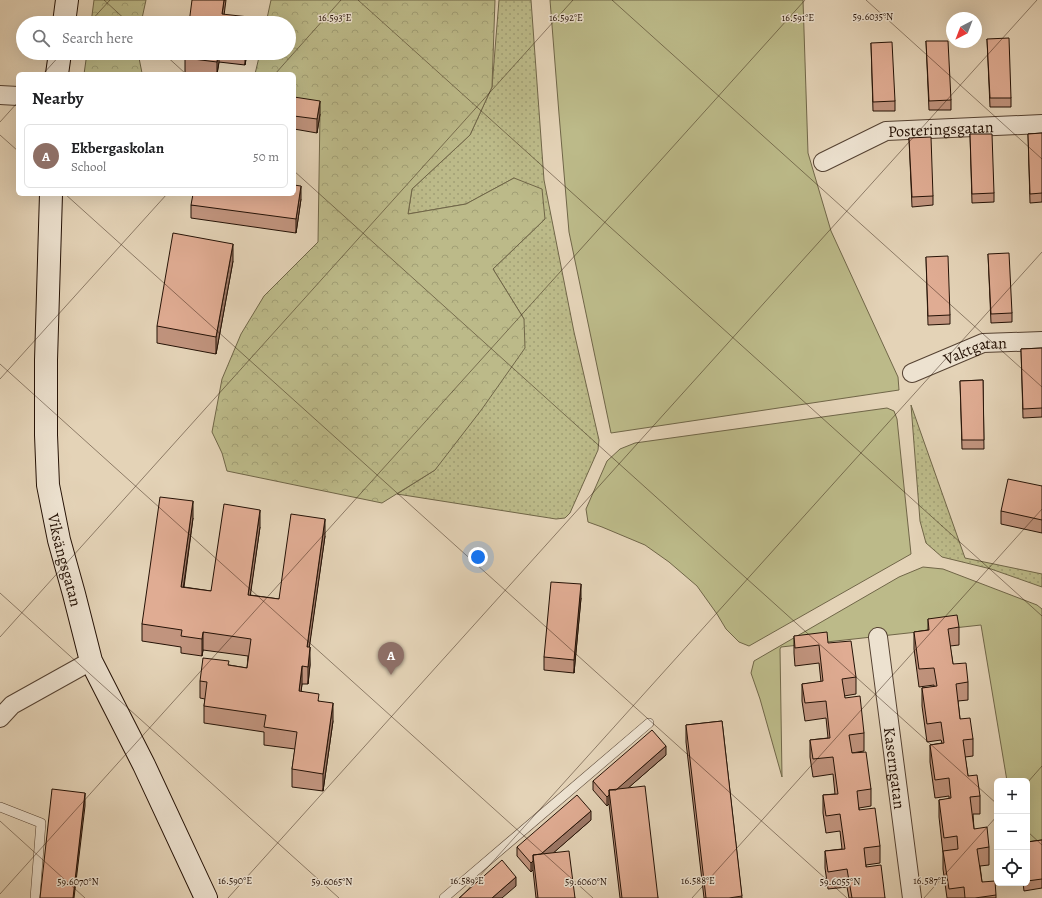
<!DOCTYPE html>
<html lang="en">
<head>
<meta charset="utf-8">
<style>
	:root { --surface:#fff; --page:#f2f2f2; --text:#202124; --muted:#757577; --line:#e0e0e0; --accent:#8f2418 }
	body { margin:0; font-family:Alegreya,serif; background:var(--page); color:var(--text) }
	.controls { position:absolute; right:12px; bottom:12px; display:grid; overflow:hidden; border-radius:6px; box-shadow:0 4px 16px #0002 }
	.controls button { width:36px; height:36px; display:grid; place-items:center; padding:0; border:0; border-bottom:1px solid var(--line); background:var(--surface); color:var(--text); font:20px sans-serif }
	.compass { position:absolute; left:946px; top:12px; width:36px; height:36px; border-radius:50%; background:var(--surface); box-shadow:0 4px 16px #0002; rotate:222deg }
	.you { position:absolute; left:478px; top:557px; width:14px; height:14px; margin:-10px; border:3px solid #fff; border-radius:50%; background:#1a73e8; box-shadow:0 0 0 6px #1a73e833 }
	.badge { display:grid; place-items:center; width:26px; height:26px; border-radius:50%; background:var(--accent); color:#fff; font-size:13px; font-weight:700 }
	.pin { position:absolute; translate:-50% -33px; filter:drop-shadow(0 1px 2px #0008) }
	.pin::after { content:''; position:absolute; top:21px; width:14px; height:12px; background:inherit; clip-path:polygon(0 0,100% 0,50% 100%) }
	.list { margin:0; padding:0; list-style:none }
	h2 { display:flex; justify-content:space-between; align-items:center; height:52px; margin:0; padding:0 16px; font-size:17px }
	h2 small { font-size:13px; font-weight:400; color:var(--muted) }
	.list li { display:grid; grid-template-columns:26px 1fr auto; gap:12px; align-items:center; box-sizing:border-box; height:64px; margin:0 8px 8px; padding:0 8px; border:1px solid var(--line); border-radius:6px }
	.list b { display:block; font-size:15px; white-space:nowrap }
	.list p { margin:0; font-size:13px; white-space:nowrap; color:var(--muted) }
	.list em { font-size:13px; font-style:normal; color:var(--muted) }
	.icon { flex:none; width:22px; height:22px; fill:none; stroke:currentColor; stroke-width:2; stroke-linecap:round; stroke-linejoin:round }
	.map { position:relative; flex:none; width:1042px; height:898px; overflow:hidden }
	.search { position:absolute; background:var(--surface); box-shadow:0 4px 16px #0002; left:16px; top:16px; width:280px; height:44px; display:flex; align-items:center; gap:10px; box-sizing:border-box; padding:0 14px; border-radius:22px; color:var(--muted); font-size:15px }
	.panel { position:absolute; background:var(--surface); box-shadow:0 4px 16px #0002; left:16px; top:72px; width:280px; height:124px; border-radius:6px }
	.map>svg:first-child { display:block }
	.grass { fill:url(#grass-dots); stroke:#706648 }
	.forest { fill:url(#forest-crowns); stroke:#706648 }
	.park { fill:#bcba89; stroke:#706648 }
	.lines { fill:none; stroke-linecap:round; stroke-linejoin:round }
	.lane-casing { stroke:#554232; stroke-width:10 }
	.street-casing { stroke:#554232; stroke-width:20 }
	.secondary-casing { stroke:#251206; stroke-width:24 }
	.lane { stroke:#ede2d0; stroke-width:9 }
	.street { stroke:#ede2d0; stroke-width:18 }
	.secondary { stroke:#ede2d0; stroke-width:22 }
	.wall { fill:#c1947e; stroke:#251206 }
	.shaded-wall { fill:#9d7867; stroke:#251206 }
	.building { fill:#e0ac93; stroke:#251206 }
	.ticks { fill:none; stroke:#251206; stroke-width:1; stroke-opacity:0.45 }
	.labels { text-anchor:middle; stroke-width:3; stroke-linejoin:round; paint-order:stroke }
	.street-label { font-size:16px; fill:#251206; stroke:#ede2d0 }
	.ticks-label { font-size:10px; text-anchor:middle; fill:#251206; stroke:#ede2d0; stroke-width:3; stroke-linejoin:round; paint-order:stroke }
</style>
</head>
<body>
<div class="map">
<svg width="1042" height="898" viewBox="0 0 1042 898">
	<defs>
		<pattern id="grass-dots" width="8" height="8" patternUnits="userSpaceOnUse"><rect width="8" height="8" fill="#bcba89"/><path d="M2 2h.1M6 6h.1" fill="none" stroke="#a19f75" stroke-width="1.8" stroke-linecap="round"/></pattern>
		<pattern id="forest-crowns" width="20" height="18" patternUnits="userSpaceOnUse"><rect width="20" height="18" fill="#bcba89"/><path d="M2 6a3 3 0 1 1 6 0M12 15a3 3 0 1 1 6 0" fill="none" stroke="#a19f75"/></pattern>
	</defs>
	<rect width="100%" height="100%" fill="#e4d3b7"/>
	<filter id="stains"><feTurbulence type="fractalNoise" baseFrequency=".005" numOctaves="4"/><feColorMatrix values="0 0 0 0 .2 0 0 0 0 .09 0 0 0 0 .02 0 0 0 .5 -.17"/></filter>
	<radialGradient id="worn" r=".72"><stop offset=".6" stop-color="#630" stop-opacity="0"/><stop offset="1" stop-color="#630" stop-opacity=".3"/></radialGradient>
	<path class="grass" d="M499,0H531L544,180L574,332L599,440L598,450L570,513L565,518L556,519L397,494L435,470L524,319L493,269L545,219L514,178L466,204L408,214L412,189L470,135L492,87Z
		M911,405L965,558L1042,574V587L991,569L942,557L926,543L920,521Z"/>
	<path class="forest" d="M94,0H146L141,23H91Z
		M271,0H495L492,87L470,135L412,189L408,214L466,204L514,178L542,189L545,219L493,269L524,319L525,348L482,409L435,470L382,503L227,471L222,453L212,432L222,379L241,334L264,296L318,242L320,114L294,110V74H255L260,53H289V23H266Z
		M87,53H138L142,73V74H84Z"/>
	<path class="park" d="M550,0H803L808,153L831,231L898,377L899,390L611,433L569,232L559,114Z
		M887,408L894,411L897,419L911,554L749,646L739,642L726,629L717,614L697,586L669,562L645,545L602,527L588,522L586,509L607,461L620,449L635,443Z
		M923,567L943,569L1037,605L1042,609V849L1027,851V781H1007L981,625L781,647L780,649L782,777L760,699L751,673L754,661L899,577Z"/>
	<g class="lines">
		<g class="lane-casing">
			<path id="lane" d="M0,807L41,823L35,898
				M444,898L649,723"/>
		</g>
		<g class="street-casing">
			<g id="street">
				<path d="M0,95L18,96"/>
				<path id="s1" d="M823,162L886,131L1042,124"/>
				<path id="s2" d="M912,373L983,343L1042,341"/>
				<path id="s3" d="M878,637L912,898"/>
				<path d="M0,718L12,705L91,661"/>
			</g>
		</g>
		<g class="secondary-casing">
			<g id="secondary">
				<path d="M64,23L67,0"/>
				<path d="M57,74L60,53"/>
				<path id="s4" d="M51,194L46,360V435L48,485L59,540L74,594L91,661L144,765L206,898"/>
			</g>
		</g>
		<use href="#lane" class="lane"/>
		<use href="#street" class="street"/>
		<use href="#secondary" class="secondary"/>
	</g>
	<path class="wall" d="M987,39L1011,98V107H990Z
		M926,41L951,100V110H929Z
		M871,43L895,101V111H873Z
		M185,53H247L245,65L219,62L217,74H185Z
		M294,97L320,114L317,133L294,129Z
		M1042,133V202L1030,203L1028,134Z
		M970,134L994,193V202L972,203Z
		M909,138L933,196V205L912,207Z
		M301,199L296,233L191,218V205Z
		M988,254L1012,313V322L991,323Z
		M926,257L950,315V324L928,325Z
		M233,261L216,354L157,343V326Z
		M1042,348V417L1023,418L1021,349Z
		M983,380L984,449H962L960,381Z
		M1042,486V533L1001,524V511Z
		M193,518L184,587L211,591L260,527L250,595L279,599L325,536L309,647L310,665L308,684H302L301,691L319,701L333,721L323,791L292,787V769L295,749L264,745V732L204,723V706L205,699L200,698V681L229,665L247,668L248,656L203,650L202,656L181,653V647L142,641V624Z
		M581,598L574,673L544,670V657Z
		M928,619L959,627V645L950,646L953,664L968,682V700L958,701L960,719L973,739V756L965,757L968,776L980,796V814H973L974,829L989,847V865L980,866L982,882L996,895V898H947L943,869V853L939,817V800L949,799V796L935,798L930,762V745L942,743L941,740L927,742L922,706V688L934,687V685L919,687L914,649V632L928,630Z
		M794,636L828,643L856,677V694L844,696L845,698L864,733V751L852,753L871,789V806L859,808V810L880,846V863L866,865V867L885,898H849L847,887L828,889L825,868V851L842,849L840,831L826,833L823,813V795L835,794L833,774L813,777L810,757V740L828,738L826,718L805,721L802,701V684L821,682L819,663L795,666L794,653Z
		M722,721L742,898H704L686,742V725Z
		M666,755L628,788L658,898H620L609,804L607,806L593,790V781Z
		M591,820L553,853L575,898H536L533,870L531,872L517,856V847Z
		M1042,840V888L1024,891L1023,883H1027V842Z"/>
	<path class="shaded-wall" d="M224,0H226L223,23L222,14Z
		M218,53H219V62L217,74V62Z
		M245,53H247L245,65Z
		M320,101V114L317,133V119Z
		M301,186V199L296,233V219Z
		M233,244V261L216,354V337Z
		M193,501V518L181,604V587Z
		M260,510V527L248,612V595Z
		M325,519V536L307,664V647Z
		M581,584V598L574,673V660Z
		M203,632V650L202,656V639Z
		M310,647V665L308,684V667Z
		M302,666V684L299,709V691Z
		M333,703V721L323,791V774Z
		M666,746V755L611,803L610,795Z
		M85,793V806L74,898H73Z
		M609,795V804L607,806V797Z
		M591,811V820L535,869L534,860Z
		M533,861V870L531,872V863Z
		M516,877V886L502,898H492Z"/>
	<path class="building" d="M192,0H224L222,14L249,17L248,23H189Z
		M1009,38L1011,98H990L987,39Z
		M926,41H948L951,100L929,101Z
		M892,42L895,101L873,102L871,43Z
		M185,53H218L217,62L185,58Z
		M294,97L320,101L317,119L294,116Z
		M1042,133V193L1030,194L1028,134Z
		M970,134H992L994,193L972,194Z
		M931,137L933,196L912,197L909,138Z
		M294,185L301,186L296,219L191,205L193,194H294Z
		M173,233L233,244L216,337L157,326Z
		M1009,253L1012,313L991,314L988,254Z
		M948,256L950,315L928,316L926,257Z
		M1042,348V408L1023,409L1021,349Z
		M983,380L984,440H962L960,381Z
		M1008,479L1042,486V520L1001,511Z
		M160,497L193,501L181,587L211,591L224,504L260,510L248,595L279,599L291,514L325,519L307,647H310L308,667L302,666L299,691L319,694L318,701L333,703L323,774L292,769L297,732L264,727L266,715L204,706L207,682L200,681L203,658L229,661L228,665L247,668L251,639L203,632L202,639L181,636L182,630L142,624Z
		M551,582L581,584L574,660L544,657Z
		M957,615L959,627L948,629L953,664L966,663L968,682L956,684L960,719L970,718L973,739L963,740L968,776L977,775L980,796L970,797L974,829L987,827L989,847L977,849L982,882L995,881L996,895L975,898H965L964,887L949,889L943,851L958,849L957,836L944,838L939,800L951,798L949,778L935,780L930,745L944,743L941,722L927,724L922,688L937,686L934,668L919,669L914,632L929,630L928,619Z
		M827,632L828,643L851,641L856,677L842,679L845,698L860,696L864,733L849,735L852,753L866,752L871,789L857,791L859,810L875,808L880,846L864,848L866,867L881,865L885,898H852L847,869L828,872L825,851L845,849L840,814L826,816L823,795L838,794L833,757L813,759L810,740L830,738L826,701L805,703L802,684L823,681L819,645L795,648L794,636Z
		M722,721L742,896L729,898H706L686,725Z
		M652,730L666,746L616,790H609V795L607,797L593,781Z
		M645,786L658,898H622L609,790Z
		M52,789L85,793L73,898H40Z
		M577,795L591,811L541,854L533,855V861L531,863L517,847Z
		M1042,840V879L1027,881V842Z
		M569,851L575,898H538L533,855Z
		M502,860L516,877L492,898H459Z"/>
	<path class="ticks" d="M104,0L129,23M358,0L1042,616M612,0L1042,387M866,0L1042,159M89,23L110,0M163,53L186,74M43,74L62,53M275,74L341,0M0,122L18,102M0,135L18,151M294,171L997,804M65,194L847,898M0,364L593,898M0,379L167,194M0,593L339,898M0,637L573,0M1027,783L1042,766M0,821L85,898M1027,831L1042,845M0,894L805,0M228,898L1037,0M460,898L1042,252M692,898L1042,509M924,898L997,816"/>
	<g class="labels">
		<g class="street-label">
			<text dy="6" stroke="none"><textPath href="#s1" startOffset="125">Posteringsgatan</textPath></text>
			<text dy="6" stroke="none"><textPath href="#s2" startOffset="68">Vaktgatan</textPath></text>
			<text dy="6" stroke="none"><textPath href="#s4" startOffset="368">Viksängsgatan</textPath></text>
			<text dy="6" stroke="none"><textPath href="#s3" startOffset="132">Kaserngatan</textPath></text>
		</g>
	</g>
	<g class="ticks-label">
		<text x="873" y="20">59.6035°N</text>
		<text x="335" y="21">16.593°E</text>
		<text x="566" y="21">16.592°E</text>
		<text x="798" y="21">16.591°E</text>
		<text x="235" y="884">16.590°E</text>
		<text x="467" y="884">16.589°E</text>
		<text x="698" y="884">16.588°E</text>
		<text x="930" y="884">16.587°E</text>
		<text x="78" y="885">59.6070°N</text>
		<text x="332" y="885">59.6065°N</text>
		<text x="586" y="885">59.6060°N</text>
		<text x="840" y="885">59.6055°N</text>
	</g>
	<rect width="100%" height="100%" filter="url(#stains)"/>
	<rect width="100%" height="100%" fill="url(#worn)"/>
</svg>
<div class="controls">
<button>+</button>
<button>−</button>
<button><svg class="icon" aria-label="locate" viewBox="0 0 24 24"><circle cx="12" cy="12" r="6"/><path d="M12 2v4M12 18v4M2 12h4M18 12h4"/></svg></button>
</div>
<svg class="compass" viewBox="-18 -18 36 36"><path d="M0-13l5 13h-10z" fill="#e53935"/><path d="M0 13l5-13h-10z" fill="#757577"/></svg>
<div class="you"></div>
<div class="pin badge" style="left:391px;top:675px;background:#8d6e63">A</div>
<div class="search"><svg class="icon" aria-label="search" viewBox="0 0 24 24"><circle cx="10" cy="10" r="6"/><path d="M15 15l6 6"/></svg>Search here</div>
<section class="panel">
<h2>Nearby<small></small></h2>
<ul class="list">
<li><span class="badge" style="background:#8d6e63">A</span><div><b>Ekbergaskolan</b><p>School</p></div><em>50 m</em></li>
</ul>
</section>
</div>
</body>
</html>
